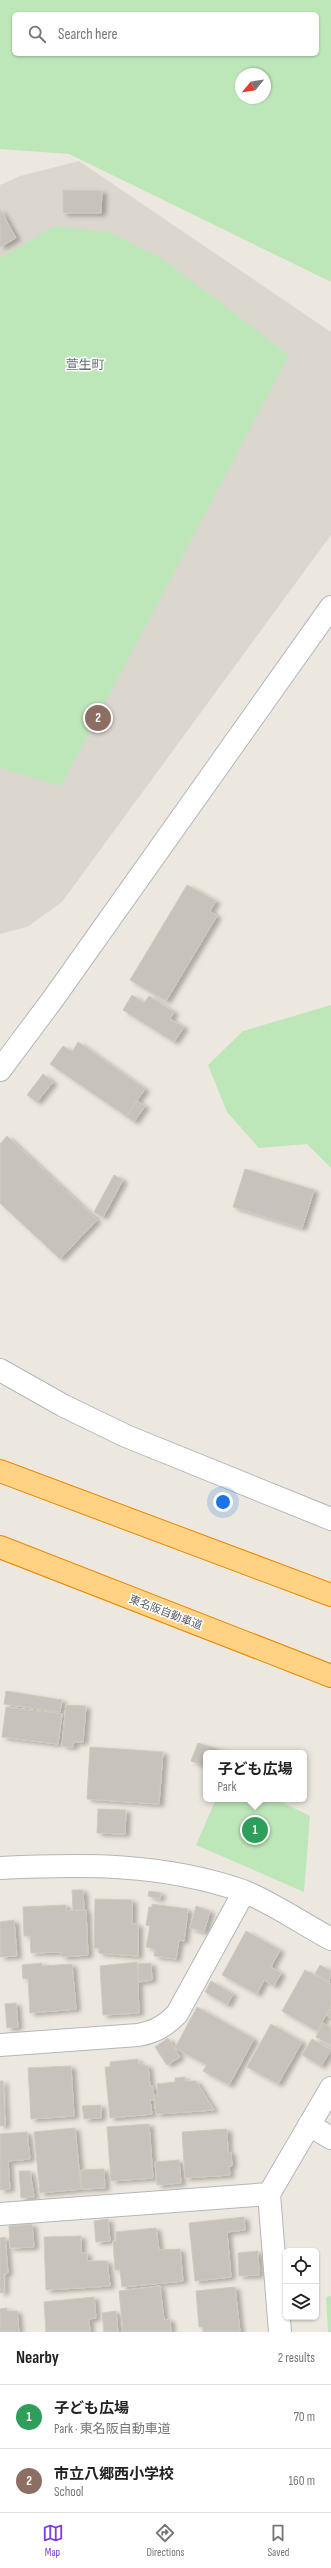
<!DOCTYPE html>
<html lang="en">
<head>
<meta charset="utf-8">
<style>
	:root { --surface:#fff; --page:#f6f6f6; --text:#222; --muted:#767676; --line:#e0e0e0; --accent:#7c3aed }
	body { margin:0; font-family:"Sofia Sans Condensed","Noto Sans JP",sans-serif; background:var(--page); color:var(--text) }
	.controls { position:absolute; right:12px; bottom:12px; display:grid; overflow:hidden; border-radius:6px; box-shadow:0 1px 3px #0004 }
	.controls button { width:36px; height:36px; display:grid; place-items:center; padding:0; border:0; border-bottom:1px solid var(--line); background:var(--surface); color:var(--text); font:20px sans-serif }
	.compass { position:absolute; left:235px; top:68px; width:36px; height:36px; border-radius:50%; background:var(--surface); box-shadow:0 1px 3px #0004; rotate:240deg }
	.you { position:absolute; left:223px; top:1502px; width:14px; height:14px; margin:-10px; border:3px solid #fff; border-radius:50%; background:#1a73e8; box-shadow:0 0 0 6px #1a73e833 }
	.badge { display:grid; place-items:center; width:26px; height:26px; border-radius:50%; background:var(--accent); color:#fff; font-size:13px; font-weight:700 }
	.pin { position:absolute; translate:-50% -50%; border:2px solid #fff; box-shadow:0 1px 4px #0006 }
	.popup { position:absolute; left:203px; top:1750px; width:104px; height:52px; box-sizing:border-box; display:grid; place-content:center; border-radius:6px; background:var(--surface); filter:drop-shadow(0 1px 3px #0005); font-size:13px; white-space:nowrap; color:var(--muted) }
	.popup b { font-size:15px; color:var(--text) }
	.popup::after { content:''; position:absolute; left:50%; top:100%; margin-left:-8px; border:8px solid transparent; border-top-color:var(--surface) }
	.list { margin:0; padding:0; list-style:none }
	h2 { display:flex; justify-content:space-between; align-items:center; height:52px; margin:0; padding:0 16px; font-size:17px }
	h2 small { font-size:13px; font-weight:400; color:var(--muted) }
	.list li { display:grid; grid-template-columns:26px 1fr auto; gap:12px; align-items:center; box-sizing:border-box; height:64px; padding:0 16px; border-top:1px solid var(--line) }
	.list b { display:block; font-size:15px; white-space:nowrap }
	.list p { margin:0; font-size:13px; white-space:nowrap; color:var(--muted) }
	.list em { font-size:13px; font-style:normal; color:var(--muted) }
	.icon { flex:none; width:22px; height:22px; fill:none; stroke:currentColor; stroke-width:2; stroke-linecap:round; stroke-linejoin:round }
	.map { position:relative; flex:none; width:331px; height:2332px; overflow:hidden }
	.search { position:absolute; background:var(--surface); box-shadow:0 1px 3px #0004; left:12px; right:12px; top:12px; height:44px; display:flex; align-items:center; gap:10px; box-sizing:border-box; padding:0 14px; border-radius:6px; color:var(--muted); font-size:15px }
	.sheet { height:180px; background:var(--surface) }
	nav { display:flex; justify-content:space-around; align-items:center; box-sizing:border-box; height:56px; border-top:1px solid var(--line); background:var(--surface); font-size:11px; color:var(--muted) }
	nav a { display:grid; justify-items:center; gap:2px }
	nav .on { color:var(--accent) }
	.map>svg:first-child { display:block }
	.education { fill:#dcd7ce }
	.green { fill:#bee7b9; fill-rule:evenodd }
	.building { fill:#c7c3bc; stroke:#d1c9bd; filter:url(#shadow) }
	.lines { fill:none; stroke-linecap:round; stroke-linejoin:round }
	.street-casing { stroke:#b2b7bb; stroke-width:24 }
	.secondary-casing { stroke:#b3b8be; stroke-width:24 }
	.highway-casing { stroke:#ec8700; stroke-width:24 }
	.street { stroke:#fff; stroke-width:22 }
	.secondary { stroke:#fff; stroke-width:22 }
	.highway { stroke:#ffd284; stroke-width:22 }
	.labels { text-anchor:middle; stroke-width:3; stroke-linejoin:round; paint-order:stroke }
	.street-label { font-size:11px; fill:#585d62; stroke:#fff }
	.quarter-label { font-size:13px; fill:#697074; stroke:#fff }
</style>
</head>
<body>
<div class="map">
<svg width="331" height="2332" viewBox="0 0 331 2332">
	<defs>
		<filter id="shadow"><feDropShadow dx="4.5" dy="2.5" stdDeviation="2" flood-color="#0004"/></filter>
	</defs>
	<rect width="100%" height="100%" fill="#ede8df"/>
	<path class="education" d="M79,161L331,332V535L62,902L27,927L0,934V185L20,176Z"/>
	<path class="green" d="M0,0H331V282L69,154L0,149ZM14,14H317V54H14ZM241,74H265V98H241Z
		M55,226L110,232L166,261L289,355L61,786L0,768V258Z
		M331,1005V1168L307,1144L259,1148L227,1112L208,1065L243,1031Z
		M216,1799H276L310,1816L304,1892L196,1845Z
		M331,2296V2332H328L326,2297Z"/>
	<path class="building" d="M63,190L102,191L101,213H63Z
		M0,209L16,238L0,247Z
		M187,885L216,901L210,911L217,916L166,1001L130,980Z
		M132,995L144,1003L149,996L174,1012L170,1019L184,1027L174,1042L123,1010Z
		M78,1042L145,1089L126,1116L50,1064L63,1046L72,1052Z
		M43,1074L53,1082L37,1102L27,1095Z
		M137,1101L145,1106L134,1122L126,1116Z
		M7,1136L97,1220L60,1259L0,1203V1144Z
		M245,1169L314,1190L302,1228L233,1207Z
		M114,1175L123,1180L103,1217L94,1212Z
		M6,1691L62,1700L60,1712L4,1704Z
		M66,1705L86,1706L83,1742H74L73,1747L62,1746Z
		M6,1707L62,1714L58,1744L2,1737Z
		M198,1743L226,1752L206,1753V1766L191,1761Z
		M90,1747L163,1752L159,1804L87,1799Z
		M98,1809L126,1810L125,1834L97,1833Z
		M72,1890H83L84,1910H73Z
		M149,1891L161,1893L160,1899L148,1896Z
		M95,1899L132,1900V1924H138V1956L99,1953V1948H94Z
		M152,1904L188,1909L184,1941L179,1940L176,1959L154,1956L155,1949L146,1947L150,1926L146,1925L149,1907H152Z
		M66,1905V1911L86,1910L88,1955L62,1957L61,1952L31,1953L30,1936H24L23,1907Z
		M196,1906L210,1911L204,1932L190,1928Z
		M14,1920L17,1956L0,1957V1922Z
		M246,1931L280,1950L271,1967L281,1973L274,1986L264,1980L257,1994L222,1975Z
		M137,1962L139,2013L103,2015L100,1966Z
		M42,1963V1966L72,1964L76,2009L30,2013L28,1978L23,1979L22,1965Z
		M151,1963L152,1980L139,1982L138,1964Z
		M320,1965L331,1971L329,1982L315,1974Z
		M305,1970L331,1984V2006L317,2031L282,2011Z
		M211,1981L233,1994L227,2005L205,1992Z
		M16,2003L18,2027L7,2028L5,2004Z
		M197,2007L254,2039L229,2085L203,2071L207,2065L175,2048Z
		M331,2009V2018L327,2016Z
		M323,2023L331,2028V2045L316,2037Z
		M271,2024L302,2042L278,2084L247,2067Z
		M168,2038L180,2057L167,2065L155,2047Z
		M312,2039L331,2050L321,2066L302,2055Z
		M138,2059V2063L148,2066L150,2086H153L154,2100H150L152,2114L110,2118L105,2067H110V2062Z
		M71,2066L74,2116L31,2119L28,2068Z
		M185,2077V2081H196L214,2110L156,2114L154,2096L158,2095L157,2084L175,2082V2078Z
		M0,2081H3L5,2125L0,2126Z
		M101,2105V2118L84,2119L82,2106Z
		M149,2124L153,2178L111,2181L107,2127Z
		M75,2128L81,2189L40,2193L34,2132Z
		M227,2129L228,2153L231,2152L232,2166H229L230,2175L185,2178L182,2132Z
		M27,2132L30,2159L8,2161L10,2189L0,2190V2134Z
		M179,2160L181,2183L157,2185L155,2162Z
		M104,2169L105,2188L82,2189L81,2170Z
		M19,2171H30L34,2197L21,2198Z
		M244,2217L245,2230L227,2232L231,2277L195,2281L189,2223Z
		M108,2219L110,2241L96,2242L94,2221Z
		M32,2224L34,2247L10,2248L9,2226Z
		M156,2228L159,2250L180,2249L183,2281L122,2287L120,2270H115L113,2241H116V2232Z
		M81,2236V2253H87V2261H107L110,2286L46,2290L44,2237Z
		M5,2237L8,2273L4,2274V2292L0,2293V2238Z
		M258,2251L259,2275L239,2276L238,2253Z
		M160,2286L164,2320L170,2319L171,2332H123L119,2291Z
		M235,2287L240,2332H203V2327H199L196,2291Z
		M94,2297L96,2318L89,2319L90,2332H46L44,2302Z
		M7,2308V2311H17L19,2332H0V2309Z
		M116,2311L118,2332H104L102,2313Z"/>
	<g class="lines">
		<g class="street-casing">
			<path id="street" d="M0,1370L64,1406L126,1436L331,1519
				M0,1868C84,1864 162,1863 243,1891C269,1901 305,1925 331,1939
				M0,2045L138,2035C155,2032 165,2026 177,2014L244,1892
				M309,2125L331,2138
				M0,2214L269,2194
				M280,2332L269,2194L331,2088"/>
		</g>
		<g class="secondary-casing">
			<path id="secondary" d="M0,1070L53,999L331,607"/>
		</g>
		<g class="highway-casing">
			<path id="highway" d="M0,1471L331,1595
				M0,1547L331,1676"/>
		</g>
		<use href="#street" class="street"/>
		<use href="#secondary" class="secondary"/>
		<use href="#highway" class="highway"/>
	</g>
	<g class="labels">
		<g class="street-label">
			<text transform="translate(166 1612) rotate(21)" y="4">東名阪自動車道</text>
		</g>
		<g class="quarter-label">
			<text x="85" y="369">萱生町</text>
		</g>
	</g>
</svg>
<div class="controls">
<button><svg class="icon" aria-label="locate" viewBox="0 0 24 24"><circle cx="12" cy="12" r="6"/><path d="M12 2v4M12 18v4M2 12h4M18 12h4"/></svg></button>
<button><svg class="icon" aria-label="layers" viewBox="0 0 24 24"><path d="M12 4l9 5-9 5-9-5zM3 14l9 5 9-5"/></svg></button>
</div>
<svg class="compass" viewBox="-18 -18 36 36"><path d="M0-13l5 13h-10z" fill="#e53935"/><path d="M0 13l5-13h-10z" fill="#767676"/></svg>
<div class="you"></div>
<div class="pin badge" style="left:255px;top:1830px;background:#2e9e5b">1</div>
<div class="popup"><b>子ども広場</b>Park</div>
<div class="pin badge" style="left:98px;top:718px;background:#8d6e63">2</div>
<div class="search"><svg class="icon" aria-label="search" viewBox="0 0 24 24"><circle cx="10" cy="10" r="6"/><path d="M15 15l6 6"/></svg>Search here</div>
</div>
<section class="sheet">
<h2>Nearby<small>2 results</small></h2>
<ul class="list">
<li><span class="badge" style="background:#2e9e5b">1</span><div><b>子ども広場</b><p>Park · 東名阪自動車道</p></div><em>70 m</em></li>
<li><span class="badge" style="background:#8d6e63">2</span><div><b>市立八郷西小学校</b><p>School</p></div><em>160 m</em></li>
</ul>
</section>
<nav>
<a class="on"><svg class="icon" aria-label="map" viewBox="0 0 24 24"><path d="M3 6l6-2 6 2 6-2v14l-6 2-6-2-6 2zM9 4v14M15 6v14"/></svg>Map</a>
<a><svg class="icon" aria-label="directions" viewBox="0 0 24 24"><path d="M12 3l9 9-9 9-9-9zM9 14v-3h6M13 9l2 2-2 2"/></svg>Directions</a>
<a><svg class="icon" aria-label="saved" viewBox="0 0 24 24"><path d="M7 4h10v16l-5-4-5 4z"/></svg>Saved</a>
</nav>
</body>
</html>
